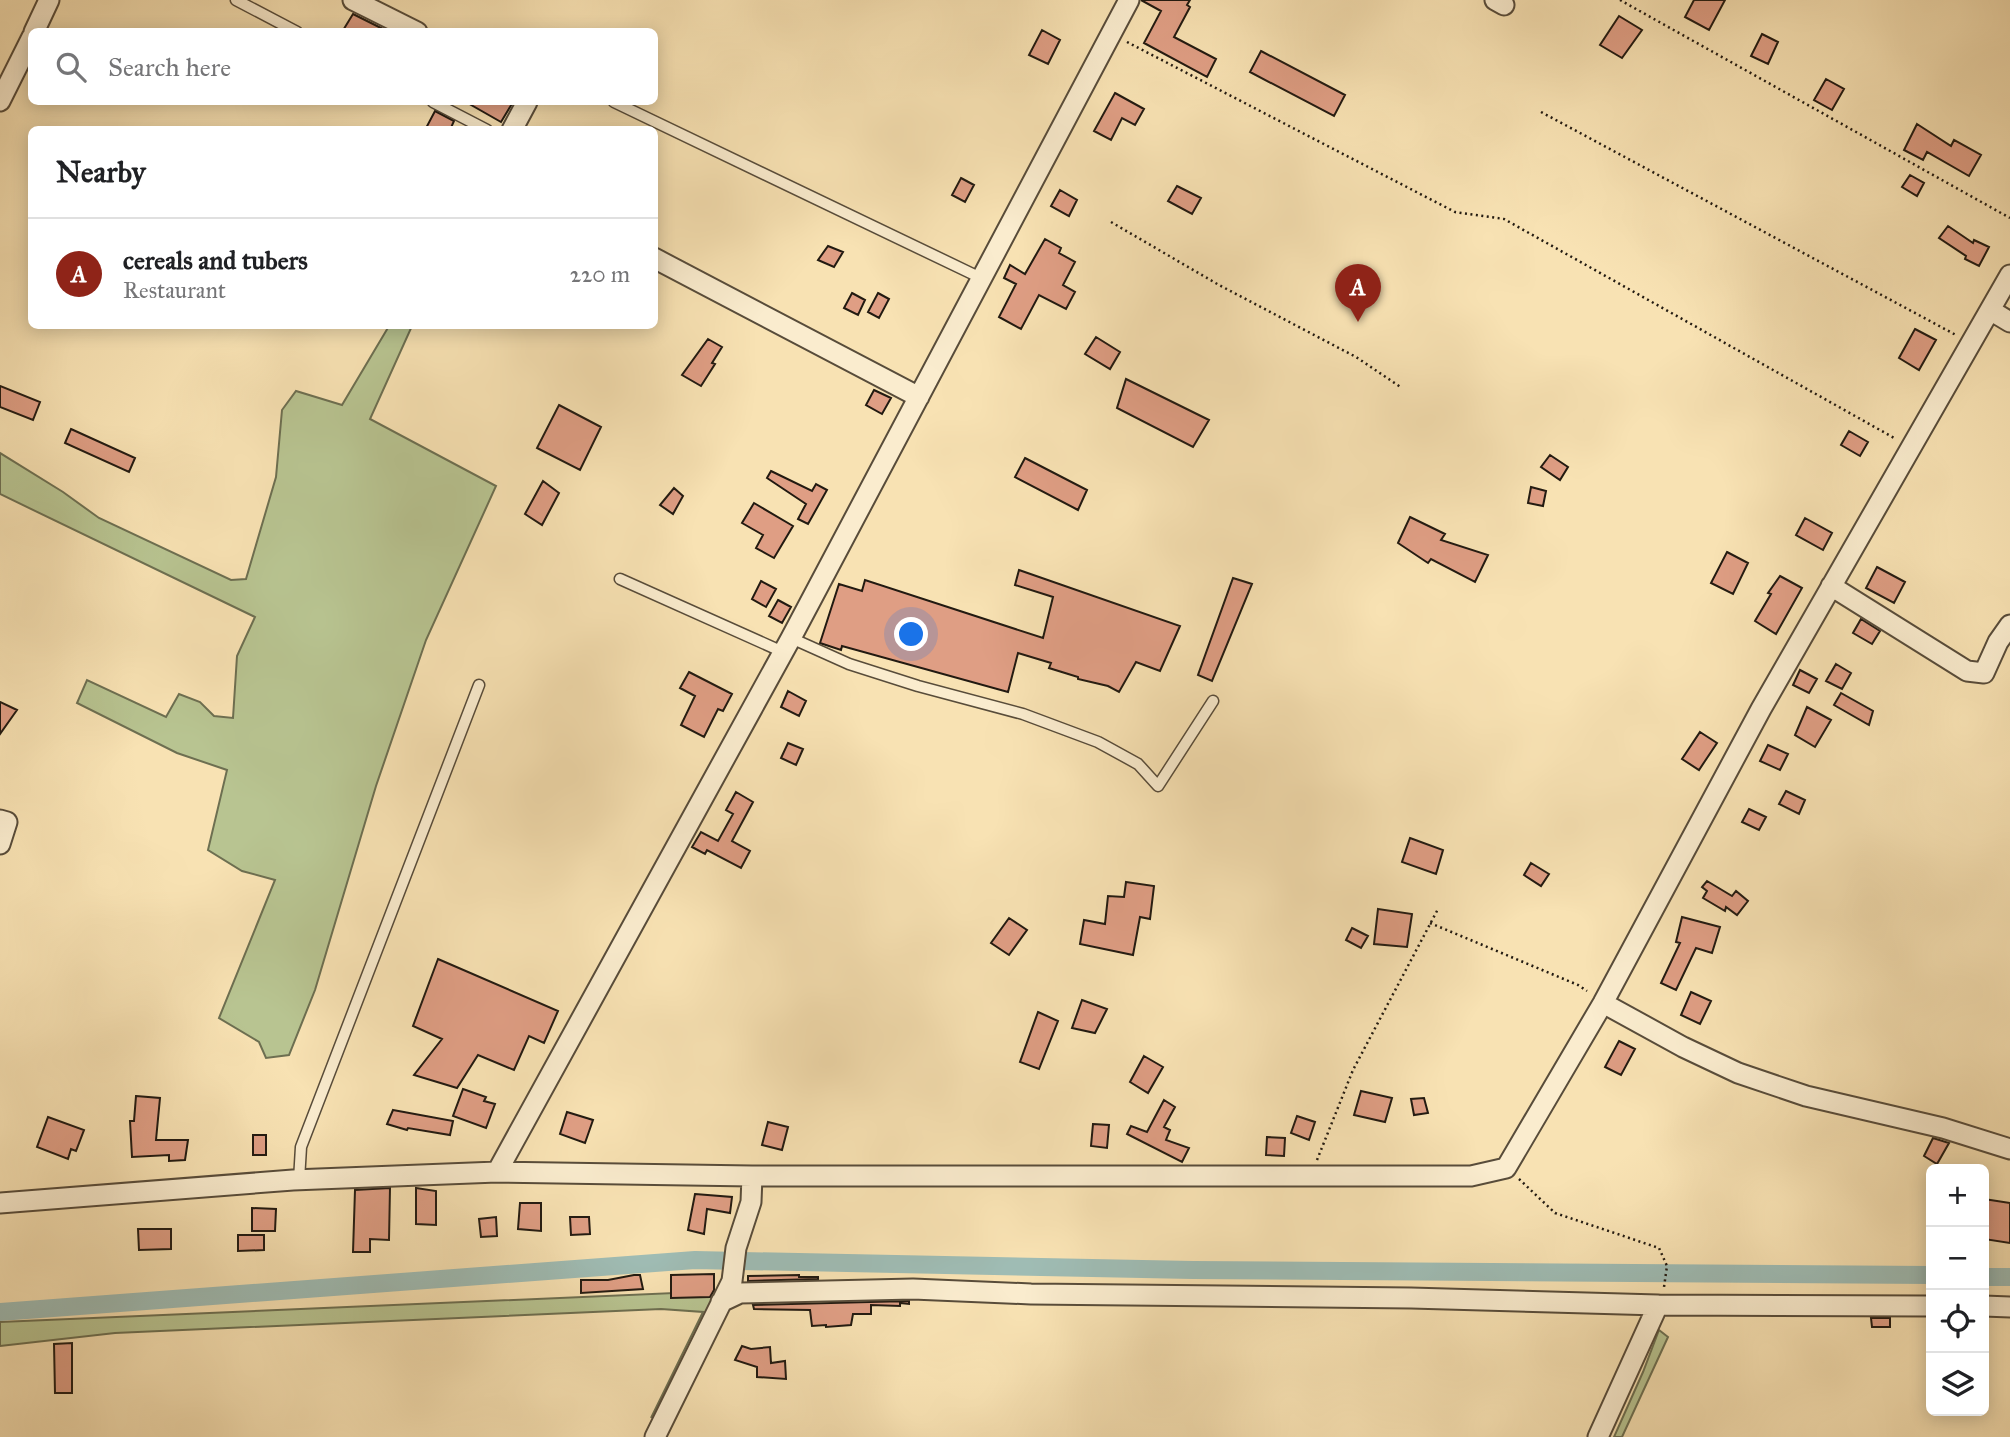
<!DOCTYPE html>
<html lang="en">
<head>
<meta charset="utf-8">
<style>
	:root { --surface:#fff; --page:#f2f2f2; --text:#202124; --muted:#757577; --line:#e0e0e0; --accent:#8f2418 }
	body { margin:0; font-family:"IM FELL Great Primer",serif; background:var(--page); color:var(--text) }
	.controls { position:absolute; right:21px; bottom:21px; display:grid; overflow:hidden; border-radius:10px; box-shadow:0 4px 18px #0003 }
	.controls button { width:63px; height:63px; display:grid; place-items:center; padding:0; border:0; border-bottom:2px solid var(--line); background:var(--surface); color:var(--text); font:35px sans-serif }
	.you { position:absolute; left:912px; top:635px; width:24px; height:24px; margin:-18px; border:5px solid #fff; border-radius:50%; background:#1a73e8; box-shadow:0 0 0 10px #1a73e833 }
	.badge { display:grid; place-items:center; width:46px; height:46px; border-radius:50%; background:var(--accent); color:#fff; font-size:23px; font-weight:700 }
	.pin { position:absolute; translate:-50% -58px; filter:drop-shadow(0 2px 4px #0008) }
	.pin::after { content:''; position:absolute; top:37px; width:24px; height:21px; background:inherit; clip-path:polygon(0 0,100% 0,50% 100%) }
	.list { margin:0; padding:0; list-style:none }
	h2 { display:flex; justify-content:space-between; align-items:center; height:91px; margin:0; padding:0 28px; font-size:30px }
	h2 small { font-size:23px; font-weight:400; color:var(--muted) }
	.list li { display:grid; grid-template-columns:46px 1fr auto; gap:21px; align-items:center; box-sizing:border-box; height:112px; padding:0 28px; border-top:2px solid var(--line) }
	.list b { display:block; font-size:26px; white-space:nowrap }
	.list p { margin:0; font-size:23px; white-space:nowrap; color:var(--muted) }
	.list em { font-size:23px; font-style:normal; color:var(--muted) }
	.icon { flex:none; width:38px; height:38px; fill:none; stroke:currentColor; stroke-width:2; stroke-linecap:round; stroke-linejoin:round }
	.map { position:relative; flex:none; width:2010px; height:1437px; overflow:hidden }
	.search { position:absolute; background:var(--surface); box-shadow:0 4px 18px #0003; left:28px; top:28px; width:630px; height:77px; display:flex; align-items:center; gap:18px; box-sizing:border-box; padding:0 24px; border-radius:10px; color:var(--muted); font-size:26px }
	.panel { position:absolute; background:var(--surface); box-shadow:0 4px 18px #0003; left:28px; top:126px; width:630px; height:203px; border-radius:10px }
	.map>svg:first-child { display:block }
	.green { fill:#b8c491; stroke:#6d6f51; stroke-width:2 }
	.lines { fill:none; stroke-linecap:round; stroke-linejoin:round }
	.canal { stroke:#9fbcb4; stroke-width:18 }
	.building { fill:#df9e84; stroke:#221a11; stroke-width:2 }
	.lane-casing { stroke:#584c3a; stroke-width:13 }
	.street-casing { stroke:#584c3a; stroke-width:23 }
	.path { stroke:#221a11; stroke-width:2.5; stroke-dasharray:2 3.5; stroke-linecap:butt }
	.lane { stroke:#faecce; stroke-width:10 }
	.street { stroke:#faecce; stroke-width:19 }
</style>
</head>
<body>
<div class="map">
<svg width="2010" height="1437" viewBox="0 0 2010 1437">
	<rect width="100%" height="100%" fill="#f8e2b3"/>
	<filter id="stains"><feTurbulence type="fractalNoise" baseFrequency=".00286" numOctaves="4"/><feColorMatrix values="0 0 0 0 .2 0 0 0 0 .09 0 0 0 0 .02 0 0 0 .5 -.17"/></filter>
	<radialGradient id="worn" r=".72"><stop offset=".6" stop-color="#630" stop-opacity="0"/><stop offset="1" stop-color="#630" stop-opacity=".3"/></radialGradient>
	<path class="green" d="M389,326H412L370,419L496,486L426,640L376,786L315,990L289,1055L266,1058L259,1042L219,1018L275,880L242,871L208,850L227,770L177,753L77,703L87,680L166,717L179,694L200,702L214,716L233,718L237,656L255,617L0,494V453L63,492L99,518L231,580L246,579L276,477L282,410L296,391L342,405Z
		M720,1291L651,1418L703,1312L661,1309L115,1333L0,1346V1322Z
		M1659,1330L1668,1337L1622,1437H1614L1643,1372Z"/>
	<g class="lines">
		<path class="canal" d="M1984,1277H2010
			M0,1312L695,1260L1193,1270L1931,1275"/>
	</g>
	<path class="building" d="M1141,0H1190L1187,5L1190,7L1174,37L1216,59L1207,77L1144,43L1161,11Z
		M1694,0H1725L1709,30L1685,17Z
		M353,14L389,32H342Z
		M1619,16L1642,30L1622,58L1600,45Z
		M1042,30L1060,40L1048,64L1029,55Z
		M1762,34L1778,42L1768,64L1751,56Z
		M1261,51L1345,95L1334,116L1250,72Z
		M1826,79L1844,89L1832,110L1814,100Z
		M1115,93L1144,109L1135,125L1122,118L1111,140L1094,131Z
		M466,102H513L501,122Z
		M435,111L454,121L450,130H425Z
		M1917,124L1951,146L1954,140L1981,155L1969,176L1927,152L1923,160L1904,150Z
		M1910,175L1924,183L1917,196L1902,187Z
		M961,178L974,185L965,202L952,195Z
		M1177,186L1201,198L1192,214L1168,201Z
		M1060,190L1077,200L1069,216L1051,206Z
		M1948,226L1973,243L1974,240L1989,247L1979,266L1965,259L1966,256L1939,238Z
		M1045,239L1061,248L1059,253L1075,262L1063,285L1075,292L1066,309L1039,295L1021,329L999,317L1016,284L1004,278L1010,265L1025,274Z
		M828,246L843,252L834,267L818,260Z
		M852,293L865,300L858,315L844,308Z
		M878,293L889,299L879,318L868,312Z
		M1915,329L1936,340L1919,370L1899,358Z
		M1096,337L1120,352L1110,369L1085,354Z
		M708,339L722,347L712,363L715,364L701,386L682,375Z
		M1126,379L1209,420L1193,447L1117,408Z
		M0,386L40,402L33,420L0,407Z
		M874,390L891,398L882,414L866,405Z
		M559,405L601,427L580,470L537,448Z
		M71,429L135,458L129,472L65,443Z
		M1849,431L1868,442L1860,456L1841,445Z
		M1550,455L1568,467L1560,480L1541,467Z
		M1025,458L1087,490L1078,510L1015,477Z
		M771,471L812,491L816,484L827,490L808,524L798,519L806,504L767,478Z
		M543,481L559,493L542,525L525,514Z
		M1531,487L1546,491L1543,506L1528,503Z
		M674,488L683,496L673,514L660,505Z
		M754,503L793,526L774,558L756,548L763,535L742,523Z
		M1410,517L1445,534L1441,540L1488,555L1475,582L1431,559L1428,563L1398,543Z
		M1805,518L1832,533L1823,550L1796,535Z
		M1727,552L1748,563L1733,594L1711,583Z
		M1877,567L1905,582L1894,603L1866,588Z
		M1019,570L1180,626L1160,671L1136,662L1119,692L1108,686L1078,679V677L1049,668L1051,663L1018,653L1008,692L842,646L841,650L820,643L839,584L862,591L865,580L1043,638L1053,597L1015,585Z
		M1780,576L1802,588L1776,634L1755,621L1771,594L1768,593Z
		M1233,578L1252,584L1212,681L1198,675Z
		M761,581L776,589L766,607L752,599Z
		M778,600L791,607L782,623L769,616Z
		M1861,619L1880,631L1872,644L1853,633Z
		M1836,664L1851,673L1842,689L1826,681Z
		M1800,670L1817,679L1809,693L1793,685Z
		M689,672L732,694L723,711L718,709L704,737L681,725L695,696L680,688Z
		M788,691L806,701L799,716L781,707Z
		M1841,693L1873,711L1869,725L1834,705Z
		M0,702L17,710L0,734Z
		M1807,707L1831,720L1815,747L1795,735Z
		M1700,732L1717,743L1699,770L1682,759Z
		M788,743L803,749L796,765L781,758Z
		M1768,745L1788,754L1780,770L1760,761Z
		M1786,791L1805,800L1799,814L1779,804Z
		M736,792L753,802L732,841L750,851L741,868L707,850L705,854L692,847L701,832L718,841L733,814L726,810Z
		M1749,809L1766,817L1759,830L1742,822Z
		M1410,838L1443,850L1436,874L1402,862Z
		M1531,863L1549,874L1541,886L1524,875Z
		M1707,881L1732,896L1736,891L1748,901L1737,915L1726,907L1725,911L1703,898L1707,891L1702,887Z
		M1126,882L1154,886L1150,919L1140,917L1133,955L1080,944L1084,920L1105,924L1108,896L1124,897Z
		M1378,909L1412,914L1407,947L1374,944Z
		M1682,917L1720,927L1712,953L1696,948L1676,990L1661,983L1680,943L1676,942Z
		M1009,918L1027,930L1009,955L991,943Z
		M1352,928L1368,936L1361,948L1346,940Z
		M438,959L558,1011L544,1043L529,1036L514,1070L478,1055L457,1088L414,1075L442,1039L413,1026Z
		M1691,992L1711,1001L1700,1024L1681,1015Z
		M1082,1000L1107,1009L1095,1033L1072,1028Z
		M1038,1012L1058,1021L1039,1069L1020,1062Z
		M1619,1041L1635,1049L1621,1075L1605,1067Z
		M1144,1056L1163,1067L1148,1093L1130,1082Z
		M463,1089L486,1097L484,1101L495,1104L486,1128L453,1116Z
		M1361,1091L1392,1098L1385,1122L1354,1115Z
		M136,1096L160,1098L156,1140H188L185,1160L169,1161V1155L132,1157L130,1121H134Z
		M1424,1098L1428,1113L1414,1115L1411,1099Z
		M1164,1100L1175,1107L1164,1127L1170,1130L1166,1140L1189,1148L1182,1162L1127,1134L1131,1126L1147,1132Z
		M393,1110L453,1121L450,1135L408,1128L407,1130L387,1124Z
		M567,1112L593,1120L585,1143L560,1134Z
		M1297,1116L1315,1122L1309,1140L1291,1133Z
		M48,1117L84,1130L76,1151L71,1149L68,1159L37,1147Z
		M768,1122L788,1127L782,1150L762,1145Z
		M1093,1124L1109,1125L1107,1148L1091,1146Z
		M253,1135H266V1155H253Z
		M1267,1137L1285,1138L1284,1156L1266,1155Z
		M1933,1138L1949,1143L1937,1164L1924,1156Z
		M390,1188L389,1240L370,1239V1252H353L355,1190Z
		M416,1188L436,1191V1225L416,1224Z
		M695,1194L732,1197L730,1213L707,1209L704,1234L688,1230Z
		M1984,1199L2010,1203V1243L1984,1239Z
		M520,1203H541V1231L518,1229Z
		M252,1208L276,1209L275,1231H252Z
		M496,1217L497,1236L481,1237L479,1219Z
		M570,1217H589L590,1234L571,1235Z
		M138,1229H171V1249L139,1250Z
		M238,1235H264V1250L238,1251Z
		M714,1274V1290L710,1297L671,1298V1275Z
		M634,1275H640L643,1289L581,1293V1280H608Z
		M799,1275V1277H818V1279L748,1281V1276Z
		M909,1301V1304L900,1303V1306L871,1305V1314H853L851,1325L826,1327V1325L812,1326L810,1310L754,1309L753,1305Z
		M1871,1318H1890V1327H1872Z
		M72,1343V1393H55L54,1344Z
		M742,1346L751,1349L770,1347L771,1363L785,1361L786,1379L757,1377V1367L735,1360Z"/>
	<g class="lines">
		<g class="lane-casing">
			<path id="lane" d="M236,0L297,32
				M433,102L487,130
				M614,102L981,278
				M620,579L783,652
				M791,638L849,664L918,686L1023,714L1098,742L1138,764L1158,786L1213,701
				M299,1180L301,1147L479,685"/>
		</g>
		<g class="street-casing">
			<path id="street" d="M353,0L417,32
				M1495,0L1504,5
				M34,32L49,0
				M0,101L32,37
				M512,130L527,102
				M654,258L919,397
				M1990,310L2010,322
				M1831,586L1967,671L1984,673L1998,642L2010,625
				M0,820L7,822L0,844
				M1603,1003L1683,1047L1738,1073L1806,1096L1943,1128L2010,1149
				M497,1172L791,638L1129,0
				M0,1203L293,1180L497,1172L752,1176H1471L1506,1168L1603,1003L1761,709L2010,275
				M721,1302L740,1293L913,1289L1031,1294L1411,1298L1658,1305
				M1984,1306L2010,1307
				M655,1437L732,1281L736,1248L751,1202L752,1176
				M1598,1437L1658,1305L1931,1306"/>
		</g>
		<path class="path" d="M1620,0L2010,218
			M1127,42L1455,212L1504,219L1896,439
			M1541,112L1956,335
			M1111,222L1219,285L1356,357L1402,388
			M1430,923L1578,985L1587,991
			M1317,1160L1353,1070L1438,909
			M1519,1179L1555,1213L1659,1248L1667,1266L1664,1287"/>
		<use href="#lane" class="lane"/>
		<use href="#street" class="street"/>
	</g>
	<rect width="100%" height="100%" filter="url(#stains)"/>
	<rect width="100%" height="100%" fill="url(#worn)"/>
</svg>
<div class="controls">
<button>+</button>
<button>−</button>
<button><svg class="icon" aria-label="locate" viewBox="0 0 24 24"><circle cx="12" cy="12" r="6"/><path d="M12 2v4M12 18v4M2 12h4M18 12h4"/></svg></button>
<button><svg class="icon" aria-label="layers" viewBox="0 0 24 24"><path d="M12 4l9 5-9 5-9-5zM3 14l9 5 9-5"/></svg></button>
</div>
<div class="you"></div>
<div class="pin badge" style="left:1358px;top:322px">A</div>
<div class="search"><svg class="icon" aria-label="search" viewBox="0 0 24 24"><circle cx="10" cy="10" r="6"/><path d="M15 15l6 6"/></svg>Search here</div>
<section class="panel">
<h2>Nearby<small></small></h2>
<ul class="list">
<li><span class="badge">A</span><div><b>cereals and tubers</b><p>Restaurant</p></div><em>220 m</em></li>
</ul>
</section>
</div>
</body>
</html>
